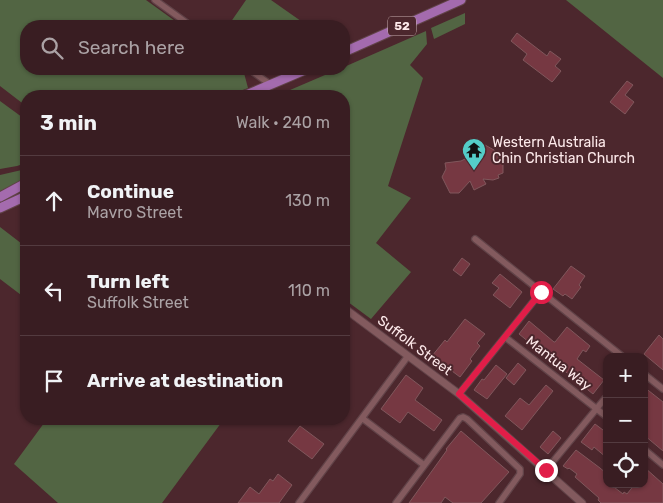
<!DOCTYPE html>
<html lang="en">
<head>
<meta charset="utf-8">
<style>
	:root { --surface:#391d22; --page:#40262a; --text:#f1f3f6; --muted:#aba2a5; --line:#533b40 }
	body { margin:0; font-family:Rubik,sans-serif; background:var(--page); color:var(--text) }
	.controls { position:absolute; right:15px; bottom:15px; display:grid; overflow:hidden; border-radius:10px; box-shadow:0 1px 4px #0004 }
	.controls button { width:45px; height:45px; display:grid; place-items:center; padding:0; border:0; border-bottom:1px solid var(--line); background:var(--surface); color:var(--text); font:25px sans-serif }
	.stop { position:absolute; width:15px; height:15px; margin:-11px; border:4px solid #e11d48; border-radius:50%; background:#fff }
	.stop.end { background:#e11d48; border-color:#fff; box-shadow:0 1px 5px #0008 }
	.list { margin:0; padding:0; list-style:none }
	h2 { display:flex; justify-content:space-between; align-items:center; height:65px; margin:0; padding:0 20px; font-size:21px }
	h2 small { font-size:16px; font-weight:400; color:var(--muted) }
	.list li { display:grid; grid-template-columns:32px 1fr auto; gap:15px; align-items:center; box-sizing:border-box; height:90px; padding:0 20px; border-top:1px solid var(--line) }
	.list b { display:block; font-size:19px; white-space:nowrap }
	.list p { margin:0; font-size:16px; white-space:nowrap; color:var(--muted) }
	.list em { font-size:16px; font-style:normal; color:var(--muted) }
	.icon { flex:none; width:28px; height:28px; fill:none; stroke:currentColor; stroke-width:2; stroke-linecap:round; stroke-linejoin:round }
	.map { position:relative; flex:none; width:663px; height:503px; overflow:hidden }
	.search { position:absolute; background:var(--surface); box-shadow:0 1px 4px #0004; left:20px; top:20px; width:330px; height:55px; display:flex; align-items:center; gap:12px; box-sizing:border-box; padding:0 18px; border-radius:20px; color:var(--muted); font-size:19px }
	.panel { position:absolute; background:var(--surface); box-shadow:0 1px 4px #0004; left:20px; top:90px; width:330px; height:335px; border-radius:20px }
	.map>svg:first-child { display:block }
	.green { fill:#526543 }
	.building { fill:#763842; stroke:#80575c }
	.lines { fill:none; stroke-linecap:round; stroke-linejoin:round }
	.minor-casing { stroke:#614348; stroke-width:8 }
	.tertiary-casing { stroke:#614348; stroke-width:9 }
	.primary-casing { stroke:#614348; stroke-width:11 }
	.minor { stroke:#835a5e; stroke-width:5.5 }
	.tertiary { stroke:#835a5e; stroke-width:7 }
	.primary { stroke:#a46bae; stroke-width:9 }
	.route { stroke:#e11d48; stroke-width:6 }
	.labels { text-anchor:middle; stroke-width:4; stroke-linejoin:round; paint-order:stroke }
	.shield { fill:#4c272d; stroke:#c8afb1; stroke-width:1 }
	.shield-label { font-size:12px; font-weight:bold; fill:#fde9ea }
	.poi-label { font-size:14px; fill:#fde9ea; stroke:#4c272d; text-anchor:start }
	.street-label { font-size:14px; fill:#fde9ea; stroke:#4c272d }
</style>
</head>
<body>
<div class="map">
<svg width="663" height="503" viewBox="0 0 663 503">
	<rect width="100%" height="100%" fill="#4c272d"/>
	<path class="green" d="M0,0H146L182,26H26V69H223L233,75L244,73L248,88L227,96H26V106L0,86Z
		M246,0H271L308,26H228Z
		M566,0H663V78Z
		M465,13V24L434,39L431,28Z
		M426,31L427,44L410,65L423,78L388,186L411,198L376,243L411,272L371,319L344,299V96H276L339,69H344V67Z
		M0,101L26,120V163L17,166L0,169Z
		M26,169V179L0,194V175Z
		M0,227L26,247V307L23,305L25,298L0,279Z
		M47,419H224L162,503H58L14,464Z"/>
	<path class="building" d="M517,33L547,56L550,51L561,59L555,66L561,71L553,81L552,82L523,60L527,54L511,41Z
		M627,81L633,85L625,95L634,102L625,114L610,102Z
		M485,145L494,150L503,164V173L498,175L499,178L493,180L483,179L486,184L474,190L470,181L459,193H450L442,177L446,169L445,163L461,161L473,155Z
		M462,258L470,264L461,276L453,270Z
		M571,266L585,276L579,285L581,287L572,299L565,294L563,296L553,289Z
		M500,274L522,292L510,308L493,295L499,288L492,283Z
		M465,319L485,334L477,343L480,346L470,359L472,361L460,377L432,356L445,340L447,342Z
		M529,321L554,342H555L567,327L590,346L586,352L583,350L577,359L604,380L593,394L519,334Z
		M659,335L663,339V370L644,354Z
		M518,363L526,370L514,385L506,378Z
		M496,365L507,374L487,399L474,390L482,379L484,380Z
		M406,375L423,388L415,400L442,420L434,431L408,412L400,423L381,409Z
		M546,385L553,391L522,430L505,416L520,398L529,405Z
		M644,387L663,402V451L644,435V415L647,412L644,410Z
		M595,424L607,433V458L594,447L592,450L581,442Z
		M300,426L324,444L312,459L288,441Z
		M461,431L509,472L481,503H453L445,497L441,503H409L447,450L446,449Z
		M553,431L561,438L548,454L540,447Z
		M576,450L600,468L607,474V484H610L623,494L624,492L627,494L635,484H644V467L663,484V503H601L598,500L599,498L575,477L577,474L569,468L568,469L563,466Z
		M278,474L292,485L279,503H238L250,487L259,494L270,479L273,481Z"/>
	<g class="lines">
		<g class="minor-casing">
			<path id="minor" d="M155,0L191,26
				M249,69L271,85
				M475,239L623,357
				M505,337L607,417
				M644,374L663,389
				M459,394L541,292
				M362,418L424,465
				M644,449L663,465
				M546,470L607,396
				M299,503L408,356
				M396,503L460,418L463,417L467,419L520,469V474L499,503"/>
		</g>
		<g class="tertiary-casing">
			<path id="tertiary" d="M344,308L459,394L582,503"/>
		</g>
		<g class="primary-casing">
			<path id="primary" d="M344,52L461,0
				M244,96L307,69
				M0,197L26,183
				M0,208L26,196"/>
		</g>
		<use href="#minor" class="minor"/>
		<use href="#tertiary" class="tertiary"/>
		<use href="#primary" class="primary"/>
	</g>
	<g class="lines">
		<path class="route" d="M541,292L459,394L546,470"/>
	</g>
	<defs>
		<g id="temple-pin" transform="scale(1.25)"><path d="M0 17L-7.5 6A9.5 9.5 0 1 1 7.5 6Z" fill="#54cdc8" stroke="#4c272d"/><path d="M0-6L5-2H3V0L6.5 2.5H4V6H1.5V3h-3V6H-4V2.5H-6.5L-3 0V-2H-5Z" fill="#111"/></g>
	</defs>
	<g fill-rule="evenodd">
		<use href="#temple-pin" x="474" y="150"/>
	</g>
	<g class="labels">
		<rect class="shield" x="388" y="16.5" width="28" height="19" rx="4"/>
		<g class="shield-label">
			<text x="402" y="30">52</text>
		</g>
		<g class="poi-label">
			<text x="492" y="147">Western Australia<tspan x="492" dy="16">Chin Christian Church</tspan></text>
		</g>
		<g class="street-label">
			<text transform="translate(415 345) rotate(37)" y="5">Suffolk Street</text>
			<text transform="translate(559 363) rotate(38)" y="5">Mantua Way</text>
		</g>
	</g>
</svg>
<div class="controls">
<button>+</button>
<button>−</button>
<button><svg class="icon" aria-label="locate" viewBox="0 0 24 24"><circle cx="12" cy="12" r="6"/><path d="M12 2v4M12 18v4M2 12h4M18 12h4"/></svg></button>
</div>
<div class="stop" style="left:541px;top:292px"></div>
<div class="stop end" style="left:546px;top:470px"></div>
<div class="search"><svg class="icon" aria-label="search" viewBox="0 0 24 24"><circle cx="10" cy="10" r="6"/><path d="M15 15l6 6"/></svg>Search here</div>
<section class="panel">
<h2>3 min<small>Walk · 240 m</small></h2>
<ul class="list">
<li><svg class="icon" aria-label="ahead" viewBox="0 0 24 24"><path d="M12 20V5M6 11l6-6 6 6"/></svg><div><b>Continue</b><p>Mavro Street</p></div><em>130 m</em></li>
<li><svg class="icon" aria-label="left" viewBox="0 0 24 24"><path d="M17 20v-9H6M10 6l-5 5 5 5"/></svg><div><b>Turn left</b><p>Suffolk Street</p></div><em>110 m</em></li>
<li><svg class="icon" aria-label="arrive" viewBox="0 0 24 24"><path d="M6 21V4h12l-3 4 3 4H6"/></svg><div><b>Arrive at destination</b></div></li>
</ul>
</section>
</div>
</body>
</html>
